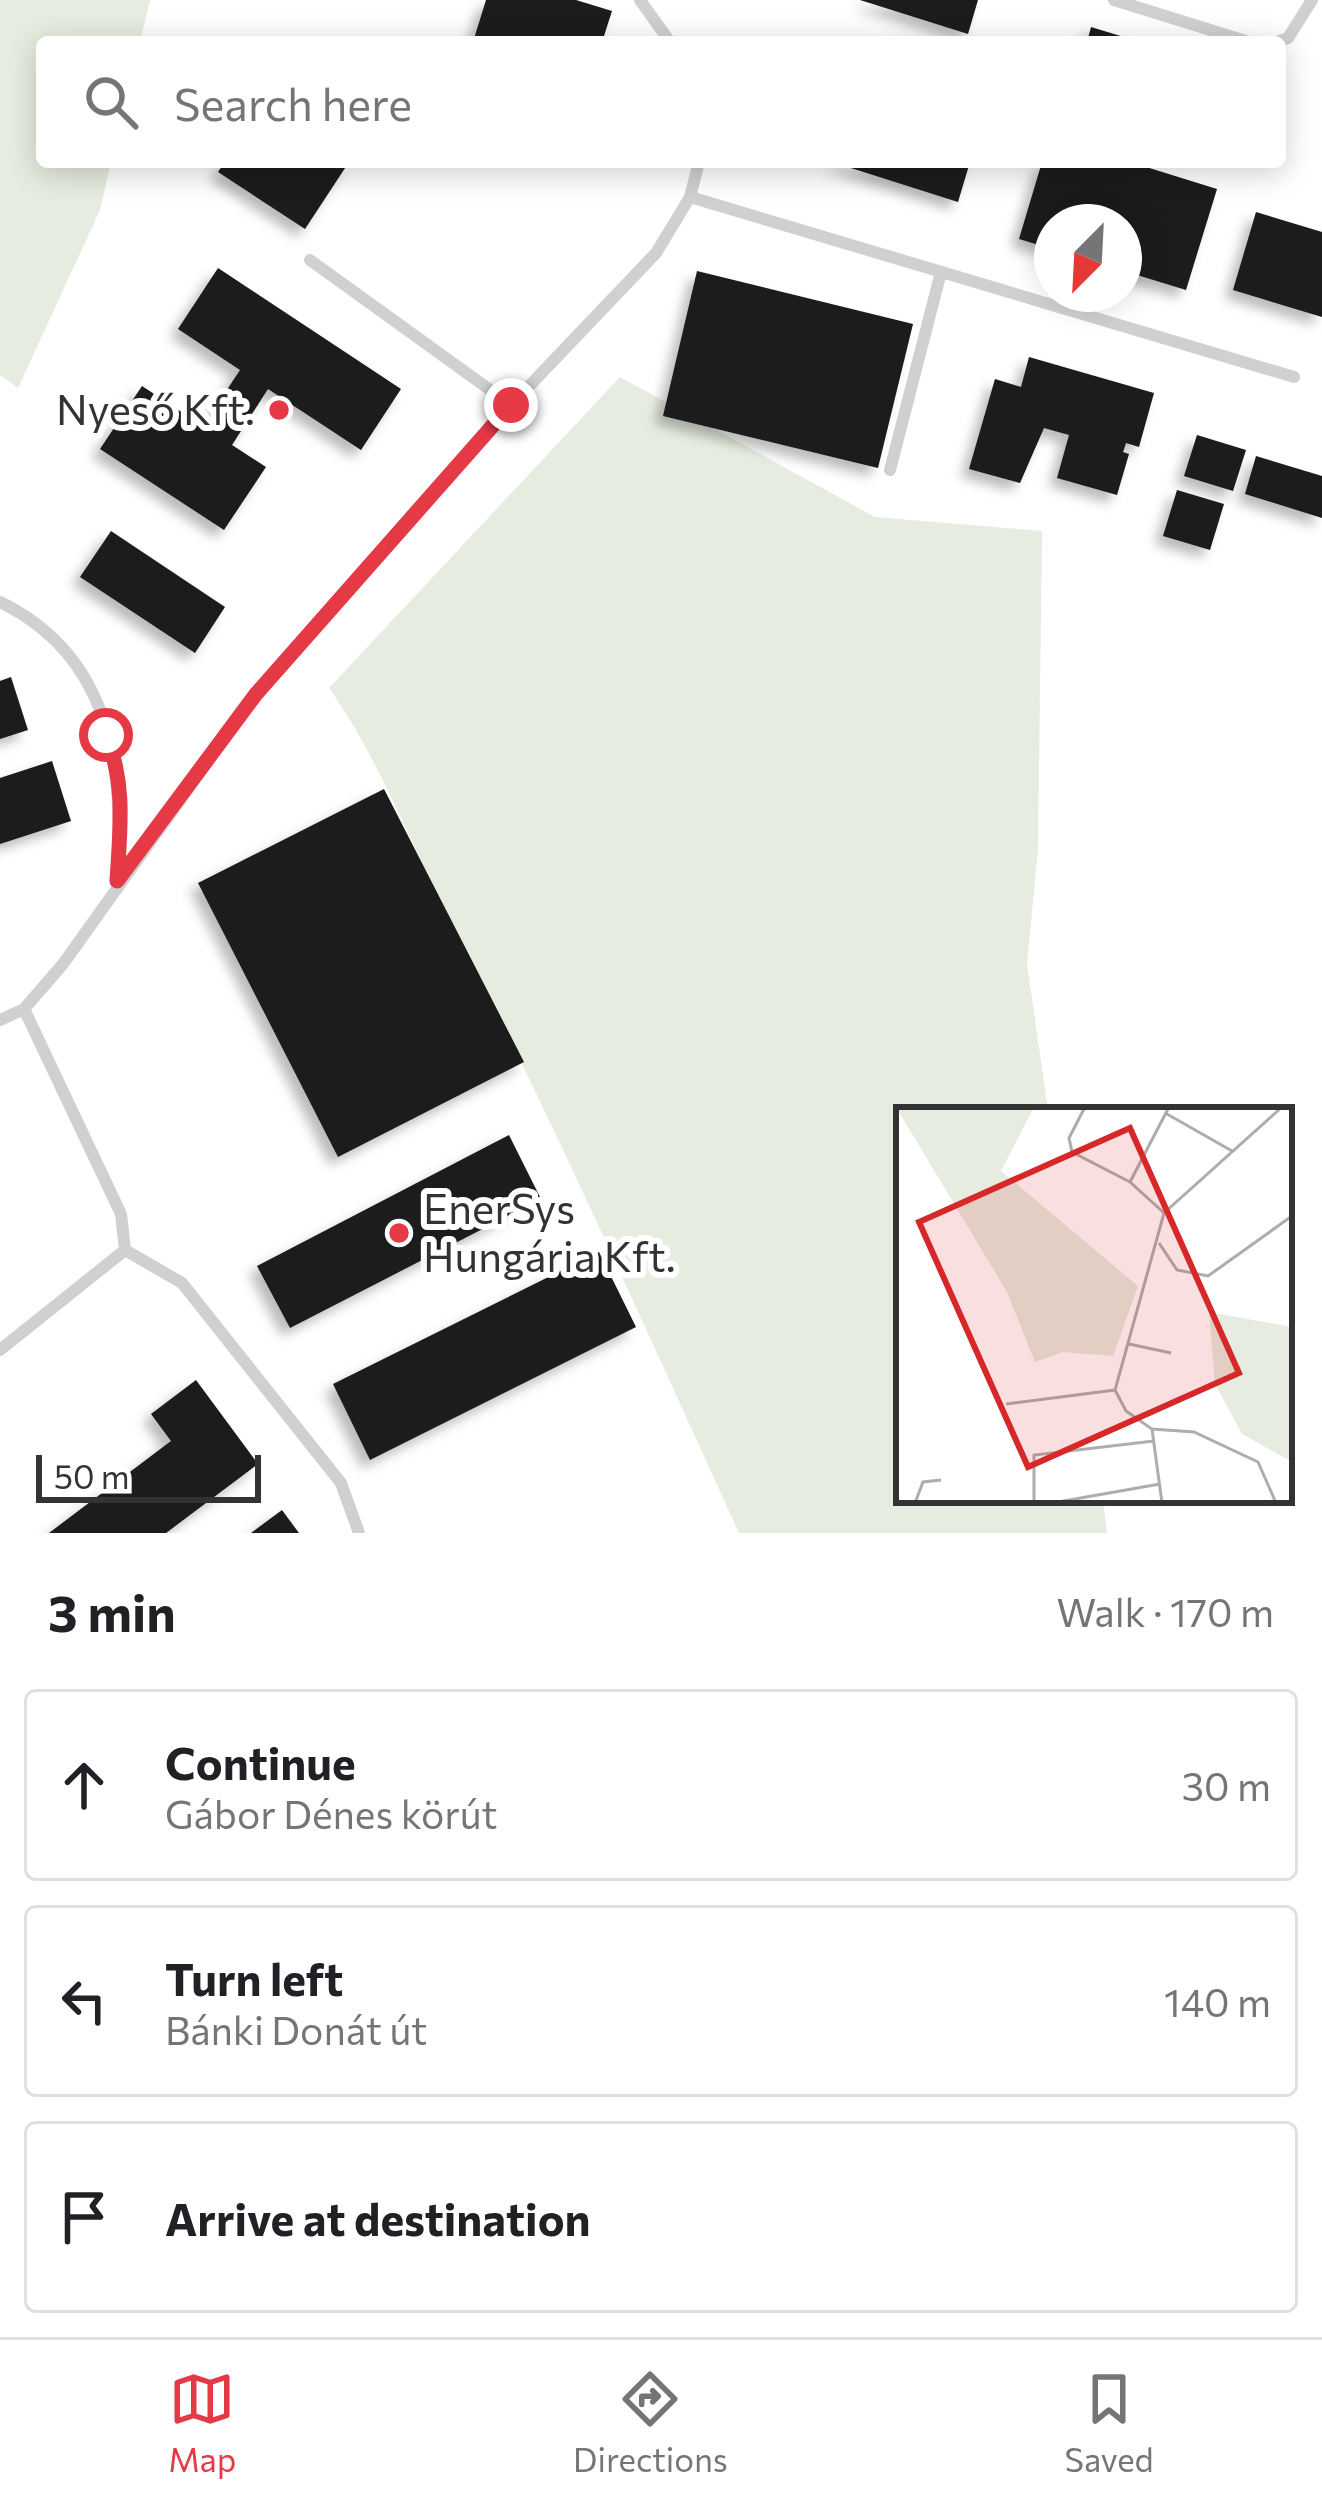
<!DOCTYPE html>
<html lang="en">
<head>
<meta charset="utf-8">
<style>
	:root { --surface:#fff; --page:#f2f2f2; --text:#202124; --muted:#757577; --line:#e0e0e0; --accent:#e63946 }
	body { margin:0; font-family:Commissioner,sans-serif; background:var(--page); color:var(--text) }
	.compass { position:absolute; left:1034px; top:204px; width:108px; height:108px; border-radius:50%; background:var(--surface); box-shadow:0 6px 30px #0003; rotate:204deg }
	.scale { position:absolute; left:36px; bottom:30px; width:225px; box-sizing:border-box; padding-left:12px; border:6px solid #333; border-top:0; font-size:33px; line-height:42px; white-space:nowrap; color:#333; -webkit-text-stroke:9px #fff; paint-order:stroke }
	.stop { position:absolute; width:36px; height:36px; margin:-27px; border:9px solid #e63946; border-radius:50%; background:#fff }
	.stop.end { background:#e63946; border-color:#fff; box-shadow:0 3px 12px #0008 }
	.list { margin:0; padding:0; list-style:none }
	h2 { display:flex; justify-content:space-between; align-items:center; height:156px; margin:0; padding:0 48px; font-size:51px }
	h2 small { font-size:39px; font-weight:400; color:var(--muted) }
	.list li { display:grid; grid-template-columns:78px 1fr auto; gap:36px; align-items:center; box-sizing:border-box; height:192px; margin:0 24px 24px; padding:0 24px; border:3px solid var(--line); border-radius:12px }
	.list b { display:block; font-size:45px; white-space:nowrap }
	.list p { margin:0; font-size:39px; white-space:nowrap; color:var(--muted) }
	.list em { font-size:39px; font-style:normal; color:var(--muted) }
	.icon { flex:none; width:66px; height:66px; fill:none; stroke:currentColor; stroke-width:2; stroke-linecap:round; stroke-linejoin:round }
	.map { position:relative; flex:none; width:1322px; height:1533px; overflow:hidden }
	.search { position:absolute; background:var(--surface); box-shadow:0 6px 30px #0003; left:36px; right:36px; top:36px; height:132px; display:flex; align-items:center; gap:30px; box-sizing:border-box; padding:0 42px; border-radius:12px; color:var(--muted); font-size:45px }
	.sheet { height:804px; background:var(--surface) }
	nav { display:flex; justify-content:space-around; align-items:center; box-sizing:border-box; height:168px; border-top:3px solid var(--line); background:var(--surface); font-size:33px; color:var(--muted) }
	nav a { display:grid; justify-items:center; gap:6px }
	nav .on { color:var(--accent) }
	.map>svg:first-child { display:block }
	.green { fill:#e6ecdf }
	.building { fill:#1a1a1a; filter:url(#shadow) }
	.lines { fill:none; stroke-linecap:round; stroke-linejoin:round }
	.service { stroke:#d0d0d0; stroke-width:12 }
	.route { stroke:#e63946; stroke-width:15 }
	.poi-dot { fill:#e63946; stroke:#fff; stroke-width:4.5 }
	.labels { text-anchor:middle; stroke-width:12; stroke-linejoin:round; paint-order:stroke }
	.poi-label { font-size:42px; fill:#333; stroke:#fff; text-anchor:end }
	.inset-road { fill:none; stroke:#adadad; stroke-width:3 }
	.view { fill:#d62828; fill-opacity:0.15; stroke:#d62828; stroke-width:6 }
	.inset-edge { fill:none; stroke:#333; stroke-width:6 }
</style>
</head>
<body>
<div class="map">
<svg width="1322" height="1533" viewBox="0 0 1322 1533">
	<defs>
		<filter id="shadow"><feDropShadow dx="-8" dy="8" stdDeviation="6" flood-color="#0004"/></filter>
	</defs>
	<rect width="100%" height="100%" fill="#fff"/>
	<path class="green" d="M0,0H150L140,42H42V162H111L100,210L18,388L0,375Z
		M620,377L875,517L1042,531L1038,849L1027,964L1048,1110H899V1500H1103L1107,1533H739C643,1323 549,1111 443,906C406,833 376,754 329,688Z"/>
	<path class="building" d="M486,0H576L612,11L602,42H473Z
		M860,0H978L968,34Z
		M1091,27L1137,41L1136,42H1087Z
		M225,162H349L305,229L218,172Z
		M832,162H970L958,202Z
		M1042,162H1130L1217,189L1186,290L1124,271V222H1052V249L1019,239Z
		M1256,212L1322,232V317L1233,290Z
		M218,268L401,389L361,450L268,389L232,445L266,467L224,530L100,449L142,386L203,426L240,370L178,329Z
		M697,271L913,324L878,468L663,416Z
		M1029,357L1154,393L1139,447L1126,443L1123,452L1129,454L1117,495L1057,478L1069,435L1044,428L1020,483L969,469L995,379L1021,387Z
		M1197,435L1246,450L1233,491L1184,476Z
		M1256,456L1322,476V518L1245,494Z
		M1177,490L1224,504L1210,550L1163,536Z
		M111,531L225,607L195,653L80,577Z
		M11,677L28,730L0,739V681Z
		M52,761L71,821L0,844V778Z
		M384,789L524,1062L338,1157L198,883Z
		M509,1135L541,1199L290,1328L257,1266Z
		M599,1252L636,1327L370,1460L333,1384Z
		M196,1380L258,1464L166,1533H49L171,1441L151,1414Z
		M282,1510L299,1533H251Z"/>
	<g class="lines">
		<path class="service" d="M640,0L670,42
			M1114,0L1249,42
			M1277,42L1288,38L1312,0
			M690,197L1294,377
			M310,260L511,405
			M890,470L941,272
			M0,602C113,657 124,769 117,880
			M0,1020L24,1009L63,964L256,694L511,405L656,253L690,197L699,162
			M125,1250L182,1283L341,1483L359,1533
			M0,1350L125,1250L121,1214L24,1009"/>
	</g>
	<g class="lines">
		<path class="route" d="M106,735C126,784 120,829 117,881L256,694L511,405"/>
	</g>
	<g class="poi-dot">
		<circle cx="279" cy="410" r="12"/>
		<circle cx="399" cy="1233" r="12"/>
	</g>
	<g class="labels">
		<g class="poi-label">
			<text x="255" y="425">Nyeső Kft.</text>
			<text x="423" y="1224" text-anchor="start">EnerSys<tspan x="423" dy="48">Hungária Kft.</tspan></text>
		</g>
	</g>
	<g transform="translate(896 1107)">
		<rect width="396" height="396" fill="#fff"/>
		<path d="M0,0H138L105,64L242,179L217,249L167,245L139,255L111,185ZM313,205L396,220V355L346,327L319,277Z" fill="#e6ecdf"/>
		<path class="inset-road" d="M189,0L173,31L176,45L234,75M271,7L336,44M267,105L234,75L273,0M263,136L281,163L312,169L396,109M233,237L275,246M110,297L219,283M256,322L298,325L362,355L380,396M19,396L27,375L45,373M138,396V348L258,334M156,396L264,377M266,396L256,322L230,304L219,283L268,106L386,0"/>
		<path class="view" d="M234,21L343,266L132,360L23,115Z"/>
		<rect width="396" height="396" class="inset-edge"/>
	</g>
</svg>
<svg class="compass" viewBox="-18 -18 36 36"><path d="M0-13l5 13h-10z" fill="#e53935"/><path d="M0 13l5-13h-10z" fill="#757577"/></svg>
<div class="scale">50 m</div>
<div class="stop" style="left:106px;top:735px"></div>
<div class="stop end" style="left:511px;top:405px"></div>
<div class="search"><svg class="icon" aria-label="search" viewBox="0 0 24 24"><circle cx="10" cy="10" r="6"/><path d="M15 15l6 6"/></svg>Search here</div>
</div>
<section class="sheet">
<h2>3 min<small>Walk · 170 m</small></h2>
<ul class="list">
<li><svg class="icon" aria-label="ahead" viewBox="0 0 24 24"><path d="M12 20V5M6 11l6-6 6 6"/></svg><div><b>Continue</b><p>Gábor Dénes körút</p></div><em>30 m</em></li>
<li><svg class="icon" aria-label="left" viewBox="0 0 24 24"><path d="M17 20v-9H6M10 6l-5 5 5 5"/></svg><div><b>Turn left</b><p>Bánki Donát út</p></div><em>140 m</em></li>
<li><svg class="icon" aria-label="arrive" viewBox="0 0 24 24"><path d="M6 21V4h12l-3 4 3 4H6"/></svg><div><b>Arrive at destination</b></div></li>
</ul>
</section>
<nav>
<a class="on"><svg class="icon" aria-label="map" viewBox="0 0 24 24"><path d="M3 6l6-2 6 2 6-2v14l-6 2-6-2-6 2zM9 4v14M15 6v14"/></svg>Map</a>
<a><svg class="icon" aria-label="directions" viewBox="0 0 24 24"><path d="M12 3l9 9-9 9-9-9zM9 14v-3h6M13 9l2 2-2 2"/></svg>Directions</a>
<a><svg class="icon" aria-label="saved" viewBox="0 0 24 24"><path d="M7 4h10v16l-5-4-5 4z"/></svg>Saved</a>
</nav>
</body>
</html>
